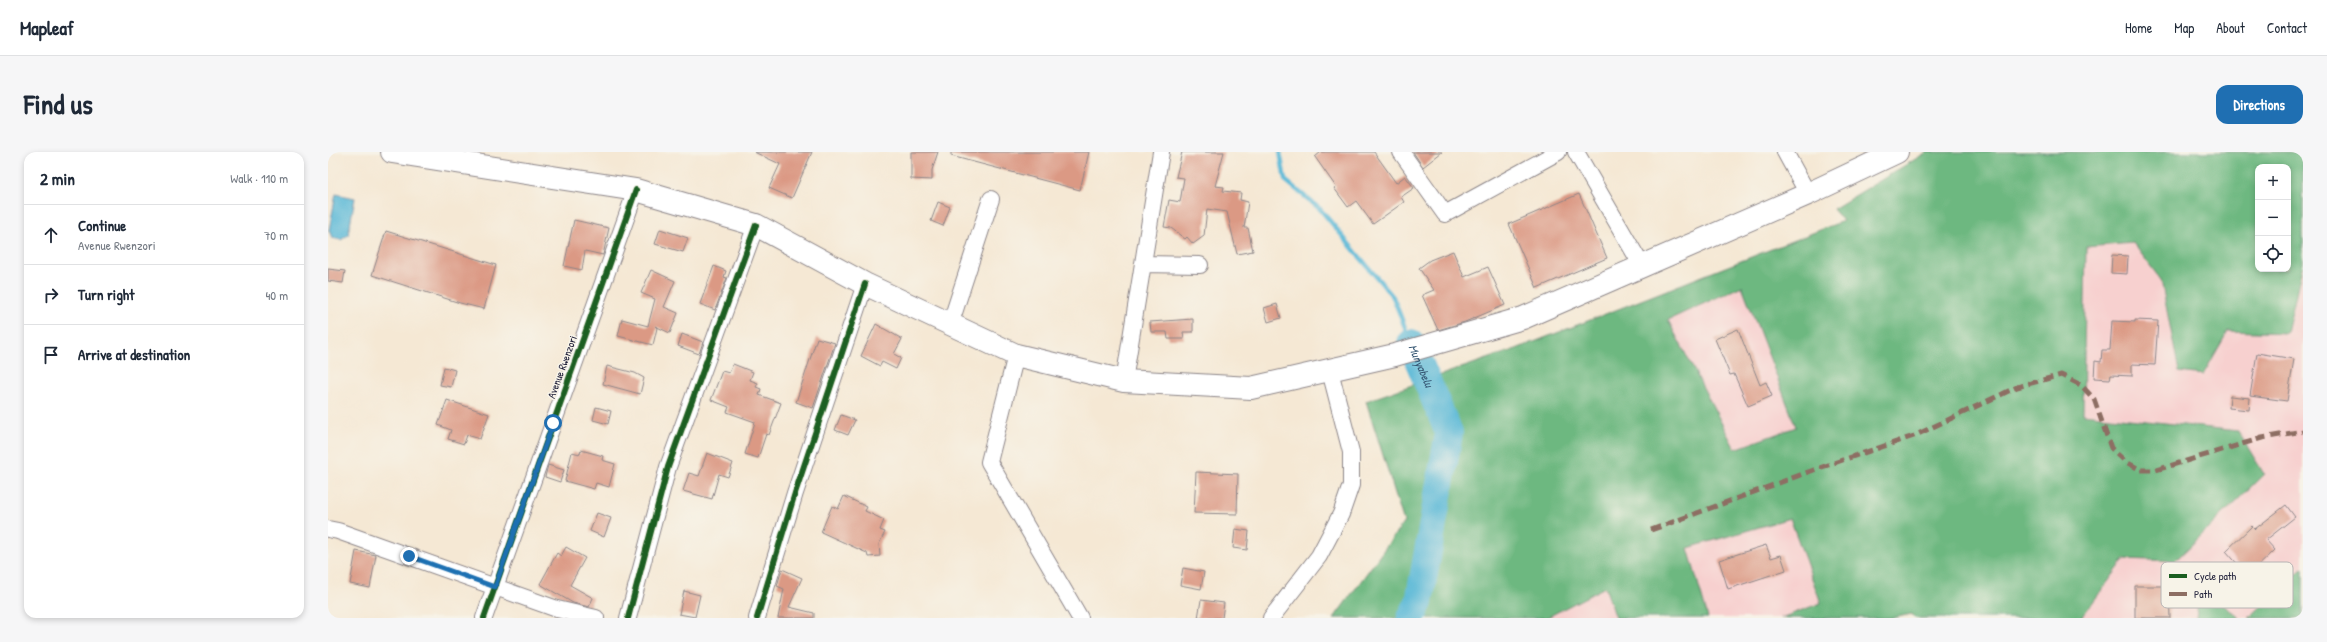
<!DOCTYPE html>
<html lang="en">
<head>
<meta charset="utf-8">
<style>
	:root { --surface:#fff; --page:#f6f6f7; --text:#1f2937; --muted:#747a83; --line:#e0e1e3; --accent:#1f6fb2 }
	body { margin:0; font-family:"Patrick Hand",sans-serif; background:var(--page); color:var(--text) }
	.controls { position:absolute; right:12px; top:12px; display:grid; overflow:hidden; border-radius:8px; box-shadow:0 2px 6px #0003 }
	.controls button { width:36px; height:36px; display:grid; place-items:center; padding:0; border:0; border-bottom:1px solid var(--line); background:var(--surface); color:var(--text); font:20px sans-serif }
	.stop { position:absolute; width:12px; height:12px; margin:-9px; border:3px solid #1f6fb2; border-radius:50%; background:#fff }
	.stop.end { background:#1f6fb2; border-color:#fff; box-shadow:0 1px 4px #0008 }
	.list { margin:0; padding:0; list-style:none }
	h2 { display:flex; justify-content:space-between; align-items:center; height:52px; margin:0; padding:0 16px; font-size:17px }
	h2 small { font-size:13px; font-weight:400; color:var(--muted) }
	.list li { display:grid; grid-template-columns:26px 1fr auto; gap:12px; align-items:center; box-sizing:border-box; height:60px; padding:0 16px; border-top:1px solid var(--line) }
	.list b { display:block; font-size:15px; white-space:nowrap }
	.list p { margin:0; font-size:13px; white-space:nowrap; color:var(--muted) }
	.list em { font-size:13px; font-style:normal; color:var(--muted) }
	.icon { flex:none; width:22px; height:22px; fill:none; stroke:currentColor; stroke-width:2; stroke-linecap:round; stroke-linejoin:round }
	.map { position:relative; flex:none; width:1975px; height:466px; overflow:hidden; border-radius:12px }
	header { display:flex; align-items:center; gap:24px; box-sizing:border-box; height:56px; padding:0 20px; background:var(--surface); border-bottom:1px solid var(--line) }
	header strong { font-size:19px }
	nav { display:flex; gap:22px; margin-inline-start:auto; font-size:14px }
	.intro { display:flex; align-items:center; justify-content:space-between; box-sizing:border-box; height:96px; padding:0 24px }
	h1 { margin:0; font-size:28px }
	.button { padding:10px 18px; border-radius:12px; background:var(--accent); color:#fff; font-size:14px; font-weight:700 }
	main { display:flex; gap:24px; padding:0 24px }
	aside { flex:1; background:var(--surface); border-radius:12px; box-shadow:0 2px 6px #0003 }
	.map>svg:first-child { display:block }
	.built { fill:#f7d0cf }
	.forest { fill:#6db880; stroke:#486d5e; fill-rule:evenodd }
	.water { fill:#58b8d7; stroke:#3d6d89 }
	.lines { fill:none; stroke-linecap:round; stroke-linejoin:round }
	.stream { stroke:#58b8d7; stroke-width:4.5 }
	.river { stroke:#58b8d7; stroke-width:28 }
	.building { fill:#db9984 }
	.minor-casing { stroke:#8c8588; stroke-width:18 }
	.highway-casing { stroke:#8c8588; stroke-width:24 }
	.minor { stroke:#fff; stroke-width:16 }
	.highway { stroke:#fff; stroke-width:22 }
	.quiet { stroke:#8d6e63; stroke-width:5; stroke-dasharray:10 5; stroke-linecap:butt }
	.cycleway-casing { stroke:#f7f3e8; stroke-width:8 }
	.cycleway { stroke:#1b5e20; stroke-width:6 }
	.route { stroke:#1f6fb2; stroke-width:5 }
	.labels { text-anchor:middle; stroke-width:3; stroke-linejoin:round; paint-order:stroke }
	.street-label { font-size:11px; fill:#22223b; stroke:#f7f3e8 }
	.water-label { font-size:12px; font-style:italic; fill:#355672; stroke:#f7f3e8 }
	.key { fill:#f7f3e8; stroke:#b7b4b4; stroke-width:1 }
	.key-label { font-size:11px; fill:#22223b }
</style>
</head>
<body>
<header>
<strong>Mapleaf</strong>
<nav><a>Home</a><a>Map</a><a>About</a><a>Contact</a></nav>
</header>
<div class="intro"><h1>Find us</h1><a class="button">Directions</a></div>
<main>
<aside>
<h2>2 min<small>Walk · 110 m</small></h2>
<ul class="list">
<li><svg class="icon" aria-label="ahead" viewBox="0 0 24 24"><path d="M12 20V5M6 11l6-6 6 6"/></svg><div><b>Continue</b><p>Avenue Rwenzori</p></div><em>70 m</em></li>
<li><svg class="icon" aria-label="right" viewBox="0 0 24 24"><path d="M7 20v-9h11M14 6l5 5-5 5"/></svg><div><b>Turn right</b></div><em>40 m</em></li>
<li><svg class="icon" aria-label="arrive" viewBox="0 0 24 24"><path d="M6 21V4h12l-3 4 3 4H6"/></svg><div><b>Arrive at destination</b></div></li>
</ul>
</aside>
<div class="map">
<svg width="1975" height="466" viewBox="0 0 1975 466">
	<rect width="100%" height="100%" fill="#f7f3e8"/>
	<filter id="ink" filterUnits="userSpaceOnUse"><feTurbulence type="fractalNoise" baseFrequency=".025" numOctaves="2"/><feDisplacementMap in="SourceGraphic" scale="8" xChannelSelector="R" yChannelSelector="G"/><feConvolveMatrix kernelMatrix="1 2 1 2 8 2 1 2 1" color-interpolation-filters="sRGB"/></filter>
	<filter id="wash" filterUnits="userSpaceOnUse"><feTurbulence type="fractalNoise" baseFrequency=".012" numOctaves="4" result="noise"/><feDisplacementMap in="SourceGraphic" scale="16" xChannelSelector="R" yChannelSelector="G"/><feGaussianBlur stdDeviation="0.9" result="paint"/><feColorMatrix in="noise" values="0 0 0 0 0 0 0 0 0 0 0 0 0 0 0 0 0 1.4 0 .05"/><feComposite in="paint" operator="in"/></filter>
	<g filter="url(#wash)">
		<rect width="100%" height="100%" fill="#f5e8d4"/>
		<path class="built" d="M1805,91L1833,128L1851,220L1900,179L1959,181L1975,111V415L1921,466H1912L1873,436L1868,466H1753L1797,407L1847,409L1910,279L1755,262L1758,94Z
			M1414,133L1468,275L1407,297L1340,168Z
			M1462,366L1493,451L1453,466H1380L1360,396Z
			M1277,435L1288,466H1218Z"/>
		<path class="forest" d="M1599,0H1975V111L1959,181L1900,179L1875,223L1851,220L1833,128L1805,91L1758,95L1755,262L1910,279L1936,322L1847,409L1797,407L1753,466H1587L1584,462L1564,466H1453L1493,451L1462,366L1360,396L1380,466H1288L1277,435L1218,466H1006L1076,370L1038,249L1188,197L1515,69L1505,57ZM1930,15H1960V117H1930ZM1414,134L1468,275L1407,297L1340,168Z
			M1975,415V466H1921Z
			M1872,435L1912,466H1868Z"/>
		<path class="water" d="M8,42L27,46L20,83L13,88L4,86L1,78Z"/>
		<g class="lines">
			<path class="stream" d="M952,0L957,28L992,57L1065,145L1083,191"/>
			<path class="river" id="s1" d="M1083,191L1121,281L1091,450L1083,466"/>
		</g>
		<g id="blocks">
			<path class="building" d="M426,0H484L464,46L441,36L452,12Z
				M583,0H610L604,18V28L583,27Z
				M623,0H761L752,38L623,4Z
				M854,0H896L887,34L896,35L895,39L913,41L912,48L920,50L916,76H920L925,99L909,102L899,60L879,57L876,84L865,92L859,85L857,87L843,76L836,75L841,48L852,50L856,26L848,25Z
				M993,0H1046L1068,31L1077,24L1086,36L1073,45L1076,50L1045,72L1028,49L1020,55L1006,36L1008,35L987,5Z
				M1085,0H1114L1095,15Z
				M1251,42L1279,106L1209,136L1181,72Z
				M610,50L622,55L615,74L603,69Z
				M246,68L281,76L275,103L257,99L254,118L236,114Z
				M332,77L360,86L355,100L327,92Z
				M58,79L168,113L156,157L132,151L44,123Z
				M1125,99L1136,125L1160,115L1177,153L1137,170L1110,178L1094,143L1106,138L1091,116L1102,108Z
				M1784,103L1800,104L1799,122L1783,121Z
				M386,114L398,119L396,125L399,126L387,158L372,152Z
				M0,117L17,119L15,131L0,129Z
				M323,118L347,129L336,155L350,161L342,181L327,174L329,176L325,193L290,184L294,167L320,174L327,147L313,141Z
				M949,152L953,166L940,170L936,156Z
				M865,167V180H855L856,187H840L839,180H823L822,170Z
				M1807,168L1830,169L1827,213L1804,212V224L1783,223L1782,227L1766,226L1767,209L1773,210L1774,198H1782L1784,169L1807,170Z
				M548,172L574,187L566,202L573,206L568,217L554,210L552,214L533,204Z
				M1410,177L1432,233L1438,230L1444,244L1420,254L1406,222L1402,223L1387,187Z
				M354,182L375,190L371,202L350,194Z
				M489,186L507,191L485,256L468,250Z
				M1929,201L1966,207L1959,249L1922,244Z
				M405,212L425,220L422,228L430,231L428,235L433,237L431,243L453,251L441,283L438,282L430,306L417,302L427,270L399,260L401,255L383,248L394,219L401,221Z
				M279,214L307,221L316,226L312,242L275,232Z
				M116,215L127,218L123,235L112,233Z
				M1902,244L1922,246L1921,258L1901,256Z
				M119,248L161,262L152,287L139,283L136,292L120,287L123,278L110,273Z
				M268,255L283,259L280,272L265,268Z
				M513,263L527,268L520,283L507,278Z
				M253,298L275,304L274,308L287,312L281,335L268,331L266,337L237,329L244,300L252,302Z
				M379,301L405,311L400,325L391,322L384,347L355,339L361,321L371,324Z
				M220,313L236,318L232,330L217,325Z
				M868,320L910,322L909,362L866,361Z
				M516,344L539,355L537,359L556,368L552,378L557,380L551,392L552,404L540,405L539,401L493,380L504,354L510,357Z
				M1958,353L1967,365L1938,388L1947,398L1920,424L1898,399L1924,374L1927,377Z
				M269,361L283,366L276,385L262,379Z
				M907,377L921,379L919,398L905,396Z
				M1438,393L1443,406L1453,403L1458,418L1400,437L1391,408Z
				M238,395L257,406L242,433L265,446L261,455L245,451L212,432L229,401L233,404Z
				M28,399L48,403L42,436L22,432Z
				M855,416L876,420L873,437L852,433Z
				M454,417L474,426L461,455L486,461V466H450L456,437L449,434Z
				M1807,434H1841L1842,466H1807Z
				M356,439L372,443L367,465L351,462Z
				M873,448L896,451L894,466H870Z"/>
		</g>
	</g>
	<g filter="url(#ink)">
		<use href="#blocks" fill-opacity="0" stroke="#8c8588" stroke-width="1"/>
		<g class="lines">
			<g class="minor-casing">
				<path id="minor" d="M1073,0L1117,62L1230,0
					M1248,0L1314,114
					M1457,0L1480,42
					M816,112L872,113
					M622,173L663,47
					M688,203L661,310L752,466
					M796,229L833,0
					M0,377L10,379L229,457L268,466
					M156,466L308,38
					M300,466L340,315L428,73
					M429,466L467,341L537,132
					M943,466L991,404L1013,362L1023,333V300L1002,219"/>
			</g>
			<g class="highway-casing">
				<path id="highway" d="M64,0L308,38L428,73L537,132L688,203L796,229L923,236L1067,203L1195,166L1480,42L1569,0"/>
			</g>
			<use href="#minor" class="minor"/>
			<use href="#highway" class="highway"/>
			<path class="quiet" d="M1323,378L1494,315L1586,284L1689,235L1733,223L1753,233L1766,247L1783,296L1798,310L1813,318H1828L1934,286L1975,279"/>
			<g class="cycleway-casing">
				<path id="cycleway" d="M156,466L308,38
					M300,466L340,315L428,73
					M429,466L467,341L537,132"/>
			</g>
			<use href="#cycleway" class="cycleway"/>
		</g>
	</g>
	<g class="lines" filter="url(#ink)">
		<path class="route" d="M81,404L167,435L225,271"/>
	</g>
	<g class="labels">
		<g class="street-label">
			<text transform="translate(234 215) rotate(-70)" y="4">Avenue Rwenzori</text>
		</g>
		<g class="water-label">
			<text dy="4" stroke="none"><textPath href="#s1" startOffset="25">Munyabelu</textPath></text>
		</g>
	</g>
	<rect x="1833" y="410" width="132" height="46" rx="6" class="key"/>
	<rect x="1841" y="422" width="18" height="4" fill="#1b5e20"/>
	<rect x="1841" y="440" width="18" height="4" fill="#8d6e63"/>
	<g class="key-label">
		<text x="1866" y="428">Cycle path</text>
		<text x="1866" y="446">Path</text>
	</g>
</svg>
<div class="controls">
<button>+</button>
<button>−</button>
<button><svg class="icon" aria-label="locate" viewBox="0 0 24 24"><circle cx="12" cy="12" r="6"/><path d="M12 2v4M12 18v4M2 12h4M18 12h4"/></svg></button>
</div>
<div class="stop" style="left:225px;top:271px"></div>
<div class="stop end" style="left:81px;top:404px"></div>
</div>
</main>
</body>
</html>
